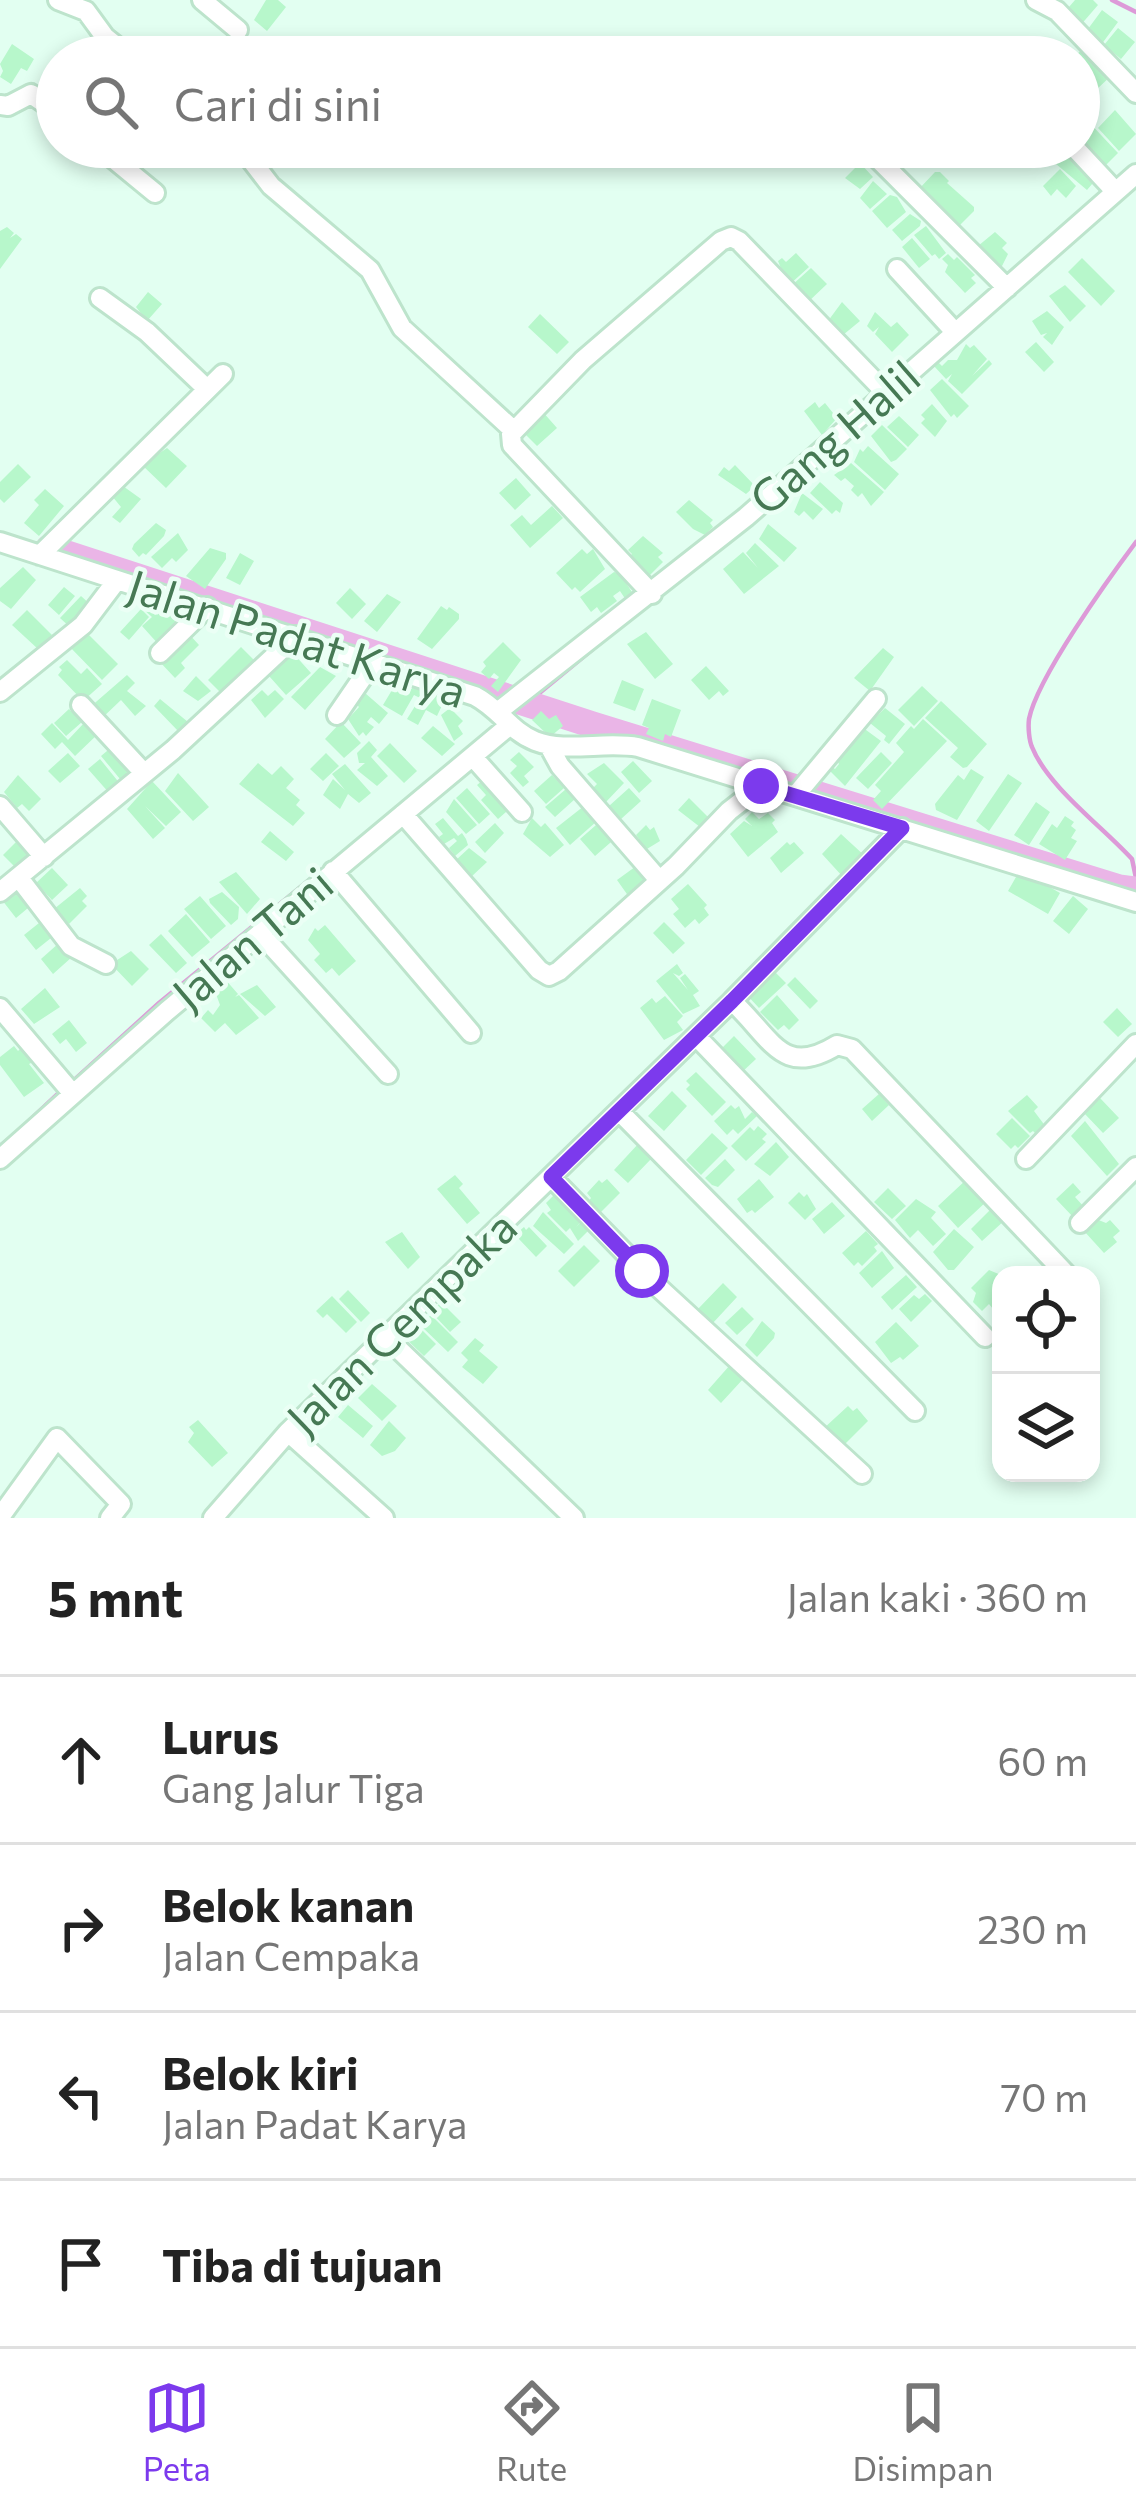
<!DOCTYPE html>
<html lang="id">
<head>
<meta charset="utf-8">
<style>
	:root { --surface:#fff; --page:#f6f6f6; --text:#222; --muted:#767676; --line:#e0e0e0; --accent:#7c3aed }
	body { margin:0; font-family:Commissioner,sans-serif; background:var(--page); color:var(--text) }
	.controls { position:absolute; right:36px; bottom:36px; display:grid; overflow:hidden; border-radius:24px; box-shadow:0 6px 18px #0003 }
	.controls button { width:108px; height:108px; display:grid; place-items:center; padding:0; border:0; border-bottom:3px solid var(--line); background:var(--surface); color:var(--text); font:60px sans-serif }
	.stop { position:absolute; width:36px; height:36px; margin:-27px; border:9px solid #7c3aed; border-radius:50%; background:#fff }
	.stop.end { background:#7c3aed; border-color:#fff; box-shadow:0 3px 12px #0008 }
	.list { margin:0; padding:0; list-style:none }
	h2 { display:flex; justify-content:space-between; align-items:center; height:156px; margin:0; padding:0 48px; font-size:51px }
	h2 small { font-size:39px; font-weight:400; color:var(--muted) }
	.list li { display:grid; grid-template-columns:78px 1fr auto; gap:36px; align-items:center; box-sizing:border-box; height:168px; padding:0 48px; border-top:3px solid var(--line) }
	.list b { display:block; font-size:45px; white-space:nowrap }
	.list p { margin:0; font-size:39px; white-space:nowrap; color:var(--muted) }
	.list em { font-size:39px; font-style:normal; color:var(--muted) }
	.icon { flex:none; width:66px; height:66px; fill:none; stroke:currentColor; stroke-width:2; stroke-linecap:round; stroke-linejoin:round }
	.map { position:relative; flex:none; width:1136px; height:1518px; overflow:hidden }
	.search { position:absolute; background:var(--surface); box-shadow:0 6px 18px #0003; left:36px; right:36px; top:36px; height:132px; display:flex; align-items:center; gap:30px; box-sizing:border-box; padding:0 42px; border-radius:66px; color:var(--muted); font-size:45px }
	.sheet { height:828px; background:var(--surface) }
	nav { display:flex; justify-content:space-around; align-items:center; box-sizing:border-box; height:168px; border-top:3px solid var(--line); background:var(--surface); font-size:33px; color:var(--muted) }
	nav a { display:grid; justify-items:center; gap:6px }
	nav .on { color:var(--accent) }
	.map>svg:first-child { display:block }
	.lines { fill:none; stroke-linecap:round; stroke-linejoin:round }
	.stream { stroke:#dd9ad8; stroke-width:4.5 }
	.river { stroke:#eab5e7; stroke-width:27 }
	.building { fill:#b7f7cb }
	.street-casing { stroke:#bde4cc; stroke-width:24 }
	.street { stroke:#fff; stroke-width:18 }
	.route { stroke:#7c3aed; stroke-width:15 }
	.labels { text-anchor:middle; stroke-width:9; stroke-linejoin:round; paint-order:stroke }
	.street-label { font-size:45px; fill:#467954; stroke:#ebfff5 }
</style>
</head>
<body>
<div class="map">
<svg width="1136" height="1518" viewBox="0 0 1136 1518">
	<rect width="100%" height="100%" fill="#e2fff1"/>
	<g class="lines">
		<path class="stream" d="M1112,0L1136,12
			M1136,542C1109,578 1037,678 1029,719C1028,727 1029,740 1032,747C1048,787 1103,827 1132,859L1136,878
			M509,718L616,630
			M71,1083L159,1003L374,827
			M27,1123L62,1090
			M0,1146L19,1131"/>
		<path class="river" d="M49,548L593,725L1119,888L1136,890"/>
	</g>
	<path class="building" d="M266,0H278L286,7L267,31L254,20Z
		M1075,0H1093L1098,5L1079,27L1063,14Z
		M1102,10L1118,22L1101,45L1085,33Z
		M1118,28L1135,42L1121,59L1104,45Z
		M12,44L34,59L27,71L21,68L11,84L0,77L3,71L0,64Z
		M1087,45L1114,73L1095,91L1079,74V57H1074Z
		M1115,110L1136,134L1119,151L1098,128Z
		M1085,118L1118,153L1102,169L1079,147V121Z
		M1067,151L1098,177L1087,190L1056,164Z
		M860,163L873,177L860,189L845,178Z
		M1060,169L1076,186L1066,198L1057,189L1051,196L1043,186Z
		M935,172H940L949,181L947,183L974,207V211L957,228L918,190Z
		M873,181L887,194L870,209L860,198Z
		M890,195L897,197L906,212L887,228L872,211Z
		M910,214L921,221L920,226L902,241L892,230Z
		M926,226L946,253L939,259L935,254L932,256L914,235Z
		M7,227L14,233L10,238L16,234L22,239L0,269V231Z
		M995,232L1007,243L1002,248L1008,254L1001,268L978,246Z
		M912,238L930,259L919,268L902,247Z
		M796,253L809,267L788,286L778,261L782,258L786,262Z
		M948,254L954,260L957,257L975,275L971,278L976,283L965,293L945,272L948,265L942,259Z
		M1082,258L1115,291L1101,306L1068,272Z
		M811,268L827,284L807,303L791,286Z
		M1065,285L1086,306L1070,322L1049,296Z
		M148,292L162,304L147,321L136,307Z
		M842,302L860,321L843,335L828,321Z
		M1047,311L1064,327L1052,345L1043,337L1047,333L1041,335L1032,321Z
		M875,312L891,327L897,322L909,335L892,352L875,334L879,327L873,332L867,326Z
		M540,314L569,342L557,354L528,327Z
		M1036,342L1054,362L1044,372L1025,352Z
		M966,344L970,348L974,345L987,359L972,376L989,360L992,364L962,394L948,381L952,374L946,379L933,365L937,361L942,366L948,360H957Z
		M942,379L969,406L957,418L954,414L951,417L930,390Z
		M815,402L819,408L825,403L837,418L822,435L804,411Z
		M932,404L947,421L935,437L921,423L925,419L921,415Z
		M542,411L557,428L537,446L521,430Z
		M899,416L919,435L908,447L887,427Z
		M882,425L907,449L896,460L891,462L871,436Z
		M868,446L899,474L885,490L854,462L860,449L863,452Z
		M167,448L187,466L166,488L142,465Z
		M851,463L884,492L871,506L862,493L858,497L851,490L854,486L845,478L841,481L834,475Z
		M18,464L31,477L4,503L0,499V482Z
		M735,465L755,486L746,494L718,475L724,467L729,471Z
		M516,478L531,495L515,510L499,493Z
		M116,481L141,499L120,523L112,517L121,507L107,490Z
		M820,482L843,503L840,513L836,510L832,514L810,493Z
		M45,489L64,506L39,536L24,523L39,505L34,500Z
		M802,493L823,509L813,520L804,511L799,516L794,512Z
		M689,500L713,520L710,523L713,527L705,535L693,529L676,512Z
		M552,506L563,518L530,548L510,525L522,515L531,525Z
		M156,523L166,530L164,536L146,555L143,553L139,557L132,549L134,544Z
		M768,524L797,548L784,562L759,539Z
		M178,533L188,550L176,562L172,558L162,568L151,557Z
		M643,536L663,553L658,557L663,562L645,580L629,557L632,554L628,550Z
		M755,543L779,566L744,594L723,569L743,552L758,568L746,553Z
		M210,548L226,553V559L205,589L186,576Z
		M582,549L587,554L593,549L605,569L580,592L575,587L572,590L556,573Z
		M240,553L254,561L240,585L226,578Z
		M23,567L36,580L11,609L0,601V588Z
		M614,572L620,574L634,595L626,600L620,591L613,596L617,601L601,613L597,607L591,612L580,597Z
		M64,587L75,596L59,615L48,605Z
		M350,588L366,604L352,619L336,603Z
		M387,594L401,602L377,632L364,621Z
		M81,596L92,606L72,629L60,618Z
		M145,605L155,615L165,606L183,626L160,646L142,626L152,617L142,608Z
		M441,606L447,610L449,607L459,614V619L432,649L417,639Z
		M141,609L149,617L129,640L120,632Z
		M27,610L52,635L38,649L12,625Z
		M646,632L673,664L655,679L627,644Z
		M87,633L118,664L102,680L68,645Z
		M188,633L199,645L181,663L185,668L175,678L159,661Z
		M503,642L521,660L498,692L491,686L499,677L494,673L489,679L481,672L486,666L483,662Z
		M241,647L254,660L244,678L240,673L221,693L208,680Z
		M883,648L894,657L870,691L854,678Z
		M293,653L311,673L286,695L269,676Z
		M67,660L81,674L87,668L102,684L83,701L58,675L62,670L59,667Z
		M706,666L729,691L723,696L719,691L709,700L691,680Z
		M320,667L336,676L305,710L291,697Z
		M127,675L135,683L127,691L146,706L135,716L121,700L100,720L89,708Z
		M196,676L211,691L198,701L183,691Z
		M622,680L644,689L635,711L613,703Z
		M395,685L409,693L413,686L446,697L437,716L426,710L418,725L407,719L420,698L414,695L402,716L383,705Z
		M922,686L938,701L914,726L898,710Z
		M262,690L268,696L275,690L284,699L265,718L251,700Z
		M365,693L388,713L379,724L371,717L367,722L374,727L366,736L363,732L359,736L348,719L359,707L355,703Z
		M160,699L188,722L179,732L154,706Z
		M652,699L681,710L671,737L665,734L663,741L646,734L649,728L642,725Z
		M941,701L987,744L967,767L963,768L950,757L958,748L925,718Z
		M450,708L463,721L458,726L463,734L454,741L441,715Z
		M885,708L905,724L889,744L884,740L886,736L870,723Z
		M69,709L82,722L66,736L54,723Z
		M541,711L549,719L556,715L563,726L550,737L532,720Z
		M923,719L947,741L882,809L873,800L881,791L875,785L904,752L896,743L911,726L914,729Z
		M341,722L361,743L344,758L325,739Z
		M52,723L68,740L84,723L100,732L75,756L62,742L55,749L41,734Z
		M433,726L455,744L442,756L421,738Z
		M862,727L881,741L845,786L828,769L831,766L835,769L839,764L832,752L839,757Z
		M369,741L377,750L371,757L388,776L377,786L357,770L365,763H359L357,753Z
		M390,743L417,771L404,783L377,756Z
		M113,746L133,769L120,779L101,756Z
		M519,752L534,767L524,776L529,782L523,787L510,773L517,766L510,760Z
		M881,752L892,763L868,789L856,778Z
		M68,753L80,766L60,783L48,771Z
		M326,753L339,766L323,781L310,769Z
		M100,759L121,785L110,794L88,769Z
		M633,761L652,781L639,793L621,772Z
		M258,763L272,775L281,766L294,779L286,788L300,800L296,805L305,813L293,826L239,784Z
		M604,763L624,783L605,803L592,789L597,784L587,774Z
		M345,764L371,793L359,803L348,794L340,809L323,795L333,779L345,790L332,774Z
		M971,769L984,777L957,820L936,810L935,804L958,775L964,780Z
		M178,773L209,807L193,821L165,791Z
		M1008,774L1022,783L989,831L976,821Z
		M18,775L41,799L29,811L22,804L17,808L4,792Z
		M552,775L564,788L546,804L534,791Z
		M488,776L513,806L498,819L481,800L486,795L477,785Z
		M152,781L181,812L166,826L145,806L165,828L153,839L127,809Z
		M467,788L490,814L479,824L456,798Z
		M629,788L641,801L621,819L609,806Z
		M566,789L575,799L555,817L545,807Z
		M689,798L709,818L700,827L678,810Z
		M454,799L477,825L466,834L446,812Z
		M1036,802L1050,812L1029,845L1014,835Z
		M584,806L597,821L570,845L556,828Z
		M752,812L759,819L768,813L775,820L772,823L778,832L748,857L730,834L744,821L752,826L745,819Z
		M1065,816L1074,822L1071,826L1076,830L1071,838L1077,841L1065,860L1039,844L1052,824L1057,828Z
		M443,818L458,836L462,833L466,839L468,845L455,856L449,848L457,841L454,838L444,844L439,837L443,834L435,824Z
		M532,818L541,827L545,823L564,845L550,857L523,834Z
		M603,819L618,836L595,856L580,839Z
		M495,823L504,833L485,853L475,842Z
		M646,825L650,830L654,827L660,841L642,852L634,843L639,839L636,835Z
		M270,831L294,852L286,861L261,842Z
		M841,834L866,857L843,877L822,854Z
		M19,839L32,856L18,870L3,855Z
		M787,842L790,845L794,842L804,853L781,873L770,858Z
		M469,848L487,862L471,877L456,860Z
		M639,864L650,878L629,897L617,880Z
		M52,868L68,885L52,900L36,883Z
		M1020,870L1060,893L1048,914L1008,891Z
		M236,872L260,899L247,914L219,882Z
		M688,884L707,905L704,908L709,915L699,924L695,919L685,928L673,914L679,909L671,899Z
		M20,886L34,903L16,918L2,900Z
		M80,888L87,896L82,901L87,906L69,924L54,909Z
		M222,892L239,907L238,919L231,925L210,903L209,899Z
		M200,896L226,926L211,939L184,909Z
		M1073,896L1088,909L1069,934L1053,921Z
		M186,914L210,942L192,957L168,931Z
		M44,919L56,934L36,950L24,935Z
		M664,922L685,943L673,954L653,933Z
		M325,925L356,961L339,976L332,968L326,973L314,960L320,954L308,940L315,928L318,931Z
		M161,934L187,963L176,973L149,945Z
		M59,943L72,957L53,974L41,959Z
		M131,951L149,969L132,986L111,964Z
		M677,964L683,973L679,976L673,973L688,990L680,978L685,974L699,991L693,995L700,1006L683,1014L656,981Z
		M772,969L786,983L759,1008L746,994Z
		M795,977L818,1001L810,1009L787,985Z
		M224,978L238,994L235,997L239,995L259,1018L236,1035L225,1023L215,1032L201,1018L208,1010L213,1015L220,1005L216,994L222,989L217,984Z
		M257,985L276,1007L265,1016L240,994Z
		M45,988L60,1007L34,1024L21,1009Z
		M777,995L799,1020L789,1030L784,1025L778,1030L760,1012Z
		M665,996L683,1016L677,1022L683,1030L664,1040L640,1008L652,998L656,1003Z
		M1117,1008L1132,1024L1118,1037L1103,1022Z
		M69,1020L87,1043L76,1052L66,1039L60,1044L52,1034Z
		M734,1036L756,1059L740,1074L719,1051Z
		M14,1046L18,1051L22,1047L33,1062L29,1064L44,1083L24,1097L0,1065V1057Z
		M696,1072L726,1102L712,1116L686,1089L690,1085L686,1081Z
		M672,1091L687,1106L664,1131L648,1116Z
		M879,1094L889,1105L872,1121L862,1109Z
		M1027,1095L1038,1107L1034,1111L1046,1127L1038,1136L1033,1131L1030,1133L1008,1111Z
		M1095,1098H1100L1119,1118L1103,1133L1084,1113Z
		M731,1105L735,1109L739,1106L745,1119L752,1112L757,1116L738,1134L733,1129L727,1135L714,1121Z
		M1012,1118L1030,1136L1018,1148L1015,1145L1011,1149L996,1134Z
		M1085,1121L1119,1164L1107,1176L1071,1136Z
		M758,1126L767,1134L762,1139L766,1142L746,1161L731,1146L750,1127L754,1131Z
		M712,1133L728,1148L701,1175L686,1160Z
		M776,1142L789,1157L770,1176L754,1164Z
		M639,1143L651,1159L628,1183L614,1170Z
		M725,1159L735,1170L718,1187L712,1185L705,1178Z
		M455,1175L463,1184L459,1188L480,1213L467,1224L437,1189Z
		M607,1179L620,1193L600,1213L588,1202L591,1198L587,1193L599,1180L602,1183Z
		M759,1179L774,1197L755,1213L752,1210L747,1213L737,1199Z
		M967,1179L987,1201L958,1228L938,1206Z
		M1073,1183L1081,1192L1075,1197L1085,1208L1074,1218L1056,1199Z
		M888,1188L906,1206L892,1219L874,1202Z
		M799,1192L804,1197L807,1194L816,1209L805,1220L788,1203Z
		M555,1194H561L585,1217L576,1227L585,1218L593,1226L578,1241L570,1228L566,1232L547,1213L551,1210L546,1203Z
		M916,1199L936,1212L931,1218L946,1234L933,1246L918,1230L910,1238L895,1220Z
		M832,1202L845,1216L824,1234L812,1219Z
		M993,1207L1005,1220L982,1241L971,1229Z
		M543,1212L574,1244L564,1254L533,1226Z
		M1096,1219L1106,1223L1110,1220L1120,1231L1113,1237L1117,1242L1104,1253L1084,1231Z
		M524,1227L526,1230L529,1227L547,1246L536,1257L518,1238L516,1234Z
		M954,1229L974,1247L954,1270H948L933,1252Z
		M866,1231L878,1244L874,1247L877,1251L862,1266L858,1262L854,1266L842,1253Z
		M402,1232L420,1257L408,1269L385,1242Z
		M584,1245L600,1261L574,1287L558,1271Z
		M882,1251L894,1268L872,1288L859,1273Z
		M989,1270L1001,1275V1291L993,1299L998,1304L993,1309L989,1304L982,1311L973,1302L976,1293L971,1288Z
		M906,1275L917,1287L892,1310L881,1297Z
		M723,1283L737,1297L712,1324L697,1310Z
		M348,1290L370,1313L361,1322L339,1299Z
		M925,1294L932,1301L911,1322L899,1309L914,1295L919,1299Z
		M332,1296L357,1322L346,1333L327,1314L323,1318L316,1311Z
		M441,1302L461,1322L450,1332L431,1312Z
		M742,1307L754,1319L737,1335L725,1323Z
		M431,1315L458,1342L448,1352L420,1325Z
		M762,1321L775,1333L774,1338L757,1357L745,1345Z
		M414,1322L436,1344L424,1356L402,1335Z
		M896,1322L919,1346L903,1360L900,1357L891,1363L875,1342Z
		M475,1338L484,1345L479,1351L498,1367L483,1384L462,1367L468,1360L461,1353Z
		M730,1365L744,1378L721,1403L708,1390Z
		M372,1384L397,1406L382,1421L358,1398Z
		M348,1405L373,1426L363,1438L338,1417Z
		M848,1406L853,1411L857,1408L868,1421L841,1448L823,1429Z
		M198,1420L228,1453L212,1467L188,1442L194,1433L189,1427Z
		M389,1421L406,1438L395,1451L382,1456L370,1445Z"/>
	<g class="lines">
		<g class="street-casing">
			<path id="street" d="M58,0L86,11L105,37L130,57
				M202,0L238,30
				M1036,0L1057,11L1136,93
				M0,105L8,106L31,94L57,112
				M99,147L155,193
				M241,147L271,186L370,270L402,328L512,429
				M866,147L1007,288
				M1074,147L1115,191
				M897,269L955,332
				M100,298L147,332L207,389
				M0,542L475,696C500,709 510,731 535,741C566,753 604,741 638,747L1136,902
				M40,555L223,374
				M652,594L512,445L511,434L583,360L721,241L731,237L739,241L886,393
				M160,653L207,607
				M0,692L83,625L117,580
				M81,705L144,773
				M500,710L746,517L1136,174
				M337,715L374,661
				M549,746L560,766L659,880
				M473,757L522,812
				M795,796L876,699
				M0,806L44,857
				M403,814L539,970L549,976L559,971L676,866L729,811L761,786
				M333,871L471,1033
				M19,878L71,946L106,964
				M0,892L173,750L296,636
				M260,933L388,1074
				M732,1001C772,1038 782,1079 837,1045L852,1049L1066,1274
				M0,1008L73,1094
				M696,1036L985,1337
				M620,1112L915,1411
				M0,1159L167,1011L510,725
				M1026,1159L1136,1044
				M551,1177L658,1287L862,1474
				M1080,1223L1136,1167
				M387,1338L574,1518
				M288,1432L384,1518
				M0,1517L57,1438L121,1504L110,1518
				M213,1518L288,1432L732,1001L902,828"/>
		</g>
		<use href="#street" class="street"/>
	</g>
	<g class="lines">
		<path class="route" d="M642,1271L551,1177L732,1001L902,828L761,786"/>
	</g>
	<g class="labels">
		<g class="street-label">
			<text transform="translate(835 438) rotate(-41)" y="16">Gang Halil</text>
			<text transform="translate(297 639) rotate(18)" y="16">Jalan Padat Karya</text>
			<text transform="translate(253 939) rotate(-40)" y="16">Jalan Tani</text>
			<text transform="translate(402 1323) rotate(-44)" y="16">Jalan Cempaka</text>
		</g>
	</g>
</svg>
<div class="controls">
<button><svg class="icon" aria-label="locate" viewBox="0 0 24 24"><circle cx="12" cy="12" r="6"/><path d="M12 2v4M12 18v4M2 12h4M18 12h4"/></svg></button>
<button><svg class="icon" aria-label="layers" viewBox="0 0 24 24"><path d="M12 4l9 5-9 5-9-5zM3 14l9 5 9-5"/></svg></button>
</div>
<div class="stop" style="left:642px;top:1271px"></div>
<div class="stop end" style="left:761px;top:786px"></div>
<div class="search"><svg class="icon" aria-label="search" viewBox="0 0 24 24"><circle cx="10" cy="10" r="6"/><path d="M15 15l6 6"/></svg>Cari di sini</div>
</div>
<section class="sheet">
<h2>5 mnt<small>Jalan kaki · 360 m</small></h2>
<ul class="list">
<li><svg class="icon" aria-label="ahead" viewBox="0 0 24 24"><path d="M12 20V5M6 11l6-6 6 6"/></svg><div><b>Lurus</b><p>Gang Jalur Tiga</p></div><em>60 m</em></li>
<li><svg class="icon" aria-label="right" viewBox="0 0 24 24"><path d="M7 20v-9h11M14 6l5 5-5 5"/></svg><div><b>Belok kanan</b><p>Jalan Cempaka</p></div><em>230 m</em></li>
<li><svg class="icon" aria-label="left" viewBox="0 0 24 24"><path d="M17 20v-9H6M10 6l-5 5 5 5"/></svg><div><b>Belok kiri</b><p>Jalan Padat Karya</p></div><em>70 m</em></li>
<li><svg class="icon" aria-label="arrive" viewBox="0 0 24 24"><path d="M6 21V4h12l-3 4 3 4H6"/></svg><div><b>Tiba di tujuan</b></div></li>
</ul>
</section>
<nav>
<a class="on"><svg class="icon" aria-label="map" viewBox="0 0 24 24"><path d="M3 6l6-2 6 2 6-2v14l-6 2-6-2-6 2zM9 4v14M15 6v14"/></svg>Peta</a>
<a><svg class="icon" aria-label="directions" viewBox="0 0 24 24"><path d="M12 3l9 9-9 9-9-9zM9 14v-3h6M13 9l2 2-2 2"/></svg>Rute</a>
<a><svg class="icon" aria-label="saved" viewBox="0 0 24 24"><path d="M7 4h10v16l-5-4-5 4z"/></svg>Disimpan</a>
</nav>
</body>
</html>
